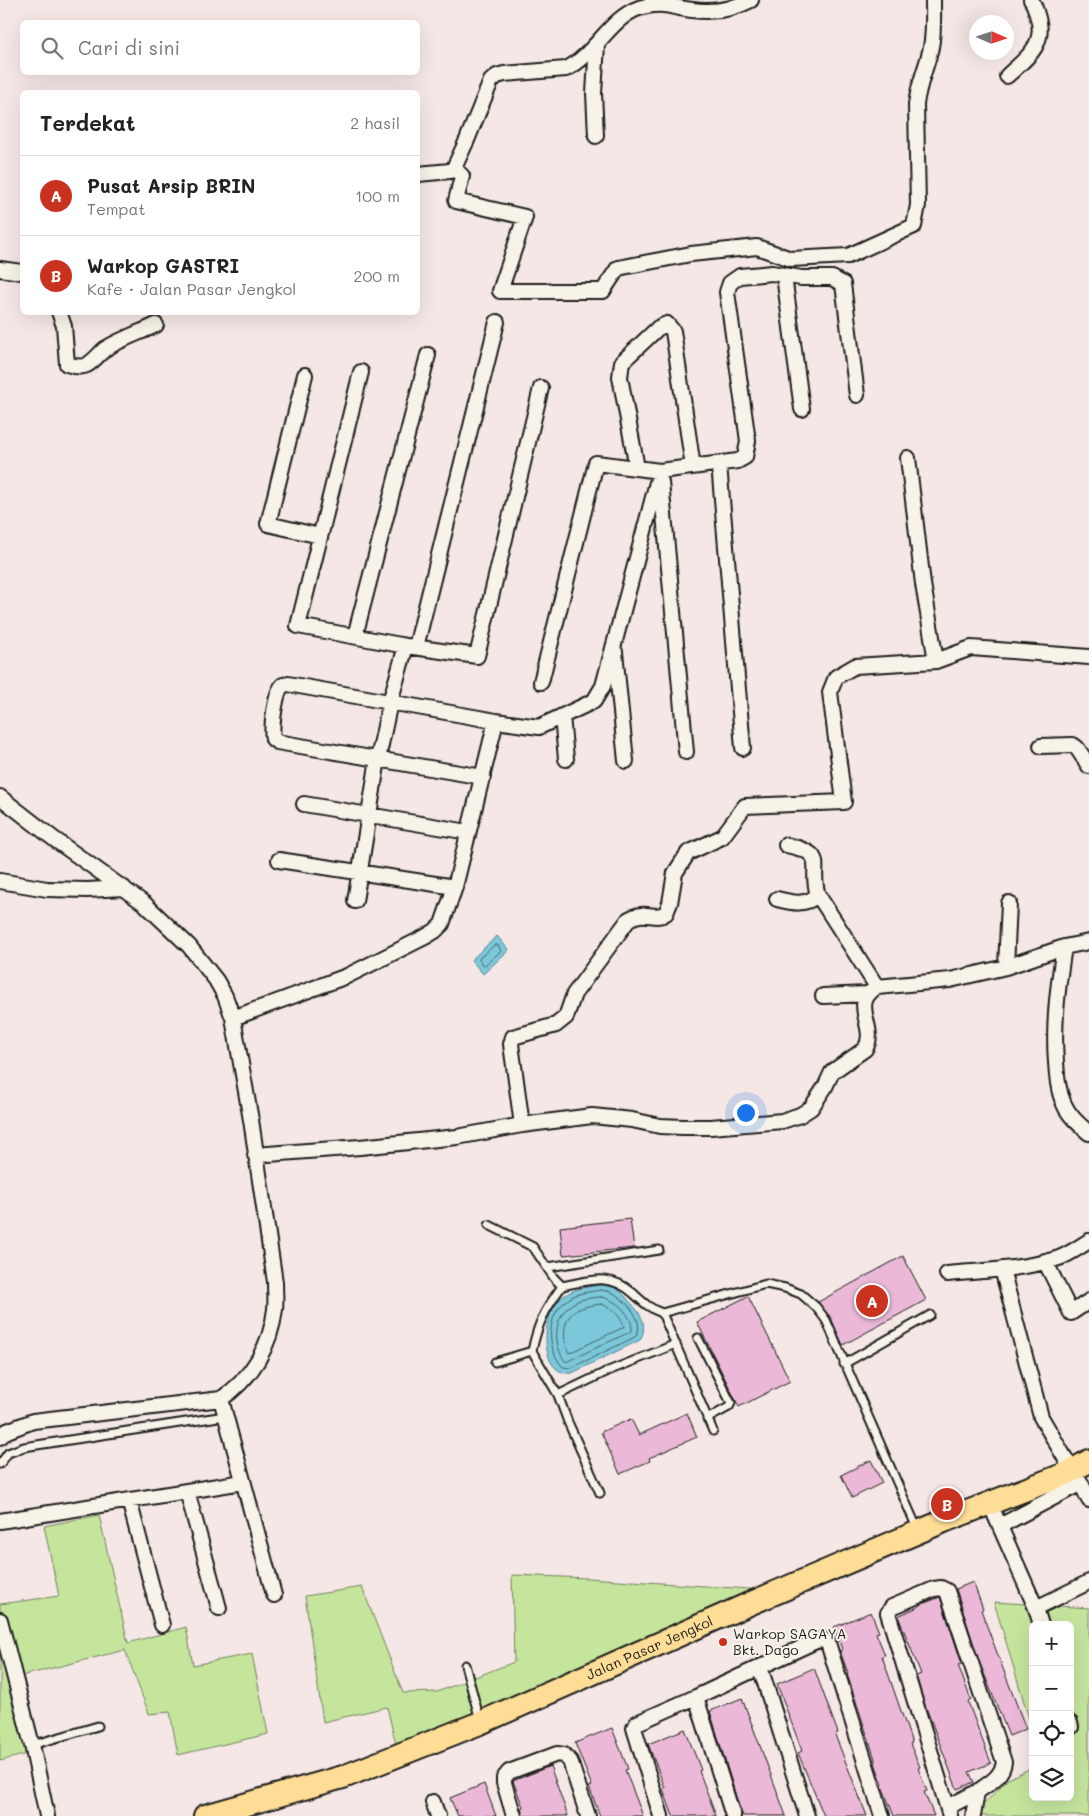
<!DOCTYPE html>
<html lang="id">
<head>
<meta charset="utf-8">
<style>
	:root { --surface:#fff; --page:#f6f6f6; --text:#222; --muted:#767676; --line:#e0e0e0; --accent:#c8321e }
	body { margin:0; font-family:Mali,sans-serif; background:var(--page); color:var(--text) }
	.controls { position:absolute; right:15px; bottom:15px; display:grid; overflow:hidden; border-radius:8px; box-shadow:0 5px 20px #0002 }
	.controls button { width:45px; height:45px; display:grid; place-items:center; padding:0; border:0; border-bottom:1px solid var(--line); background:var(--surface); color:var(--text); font:25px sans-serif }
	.compass { position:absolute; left:969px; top:15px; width:45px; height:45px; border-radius:50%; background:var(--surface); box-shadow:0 5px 20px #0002; rotate:93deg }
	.you { position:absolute; left:745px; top:1112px; width:18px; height:18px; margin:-12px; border:4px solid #fff; border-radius:50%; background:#1a73e8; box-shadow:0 0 0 8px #1a73e833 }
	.badge { display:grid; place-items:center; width:32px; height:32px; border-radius:50%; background:var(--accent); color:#fff; font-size:16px; font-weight:700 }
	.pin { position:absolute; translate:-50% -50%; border:2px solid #fff; box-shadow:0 1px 5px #0006 }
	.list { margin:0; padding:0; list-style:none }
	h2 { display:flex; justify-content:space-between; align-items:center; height:65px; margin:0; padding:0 20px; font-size:21px }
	h2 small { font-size:16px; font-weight:400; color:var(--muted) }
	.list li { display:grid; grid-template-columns:32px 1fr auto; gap:15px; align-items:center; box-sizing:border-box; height:80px; padding:0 20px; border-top:1px solid var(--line) }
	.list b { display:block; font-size:19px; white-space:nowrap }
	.list p { margin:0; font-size:16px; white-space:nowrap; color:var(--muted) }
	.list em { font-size:16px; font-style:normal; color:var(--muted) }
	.icon { flex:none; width:28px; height:28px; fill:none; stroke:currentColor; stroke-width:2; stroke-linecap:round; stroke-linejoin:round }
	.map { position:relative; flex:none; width:1089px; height:1816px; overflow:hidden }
	.search { position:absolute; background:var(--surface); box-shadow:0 5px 20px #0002; left:20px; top:20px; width:400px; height:55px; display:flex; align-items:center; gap:12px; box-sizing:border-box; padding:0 18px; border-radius:8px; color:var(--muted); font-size:19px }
	.panel { position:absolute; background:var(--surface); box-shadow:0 5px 20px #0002; left:20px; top:90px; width:400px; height:225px; border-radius:8px }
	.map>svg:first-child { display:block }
	.green { fill:#c5e59d; stroke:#70805c }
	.water { fill:#7cc8db; stroke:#56838f }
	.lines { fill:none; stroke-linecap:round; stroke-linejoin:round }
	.shore { stroke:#426168; stroke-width:1 }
	.building { fill:#ebb9d7; stroke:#1c1c1c }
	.service-casing { stroke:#1c1c1c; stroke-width:11 }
	.minor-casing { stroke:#1c1c1c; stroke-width:18 }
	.primary-casing { stroke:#1c1c1c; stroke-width:26 }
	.service { stroke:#f7f3e8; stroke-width:7 }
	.minor { stroke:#f7f3e8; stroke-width:14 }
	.primary { stroke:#fedd96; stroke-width:22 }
	.poi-dot { fill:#c8321e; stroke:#f7f3e8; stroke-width:2 }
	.labels { text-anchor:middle; stroke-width:4; stroke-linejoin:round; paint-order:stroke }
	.poi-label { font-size:14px; fill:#1c1c1c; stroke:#f7f3e8; text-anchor:start }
	.street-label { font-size:14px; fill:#1c1c1c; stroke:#f7f3e8 }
</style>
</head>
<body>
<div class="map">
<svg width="1089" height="1816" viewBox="0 0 1089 1816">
	<rect width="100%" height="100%" fill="#f5e7e5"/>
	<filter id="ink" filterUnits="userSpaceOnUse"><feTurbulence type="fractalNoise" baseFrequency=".02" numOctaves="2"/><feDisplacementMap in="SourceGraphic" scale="10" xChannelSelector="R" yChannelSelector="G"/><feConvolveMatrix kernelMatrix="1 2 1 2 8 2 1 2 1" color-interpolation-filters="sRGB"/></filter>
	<g filter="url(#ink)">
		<path class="green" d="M99,1515L128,1643L186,1627L193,1665L252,1654L268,1734L178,1755L170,1712L149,1714L125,1650L13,1678L31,1753L0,1761V1604L59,1596L44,1526Z
			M512,1575L588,1578L778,1591L399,1757L387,1707L323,1722L305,1596L362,1587L403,1693L437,1692L514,1662Z
			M994,1602L1089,1608V1816H977L978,1810L1008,1779L1033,1767V1797H1070V1625H1033V1732Z"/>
		<path class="water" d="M497,936L509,950L483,974L471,960Z
			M601,1285C605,1286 610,1286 614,1287C620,1290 625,1296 629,1301C640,1312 649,1325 640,1340L572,1373C539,1377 541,1318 558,1301C569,1289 586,1287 601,1285Z"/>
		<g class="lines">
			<path class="shore" d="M495,945H498L501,951L485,965H482L479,959Z
				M601,1290C605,1291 610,1291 613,1293C626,1300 647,1322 635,1337L571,1368L563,1367C545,1348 546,1312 570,1298C579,1292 591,1292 601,1290Z
				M601,1297C616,1299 633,1315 632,1331L566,1362C552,1346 553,1314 574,1303C582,1298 592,1298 601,1297Z
				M601,1304C610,1306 623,1318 624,1327L569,1353C562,1339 562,1318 577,1310C585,1306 593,1305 601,1304Z"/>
		</g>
		<path class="building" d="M630,1219L634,1248L563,1255L560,1227Z
			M903,1256L926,1300L843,1345L831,1318L818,1302Z
			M748,1296L790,1381L739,1407L697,1322Z
			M687,1413L697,1437L649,1458L650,1461L620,1474L601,1432L631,1419L639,1435Z
			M871,1460L882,1483L852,1498L841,1475Z
			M973,1582L983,1609L981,1610L991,1637L1026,1729L1009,1736L979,1661L956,1589Z
			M940,1597L962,1664L958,1665L971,1700L968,1702L991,1763L969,1772L974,1782L957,1789L925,1705L916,1676L921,1674L898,1616L920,1606V1605Z
			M871,1612L879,1632L876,1633L885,1655L882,1656L912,1743L910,1744L920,1767L918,1768L927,1791L924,1792L934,1816H894L882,1786L883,1785L875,1763L876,1762L847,1674L848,1673L840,1651L842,1649L834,1627Z
			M814,1668L838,1733L835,1735L867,1816H824L798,1753L802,1751L777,1684Z
			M742,1698L774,1783L786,1816H743L738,1803L710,1711Z
			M612,1728L628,1769L625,1770L643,1816H600L589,1787L592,1786L575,1743Z
			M685,1729L701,1770L699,1771L716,1816H673L663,1789L665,1788L648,1744Z
			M550,1766L568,1816H523L521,1808L523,1807L513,1781Z
			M484,1784L496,1816H458L450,1798Z"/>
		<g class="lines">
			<g class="service-casing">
				<path id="service" d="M489,1225L533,1247L554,1278L562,1286C590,1281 609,1272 633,1293C642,1301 650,1309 662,1313L766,1284L785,1288L801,1294L816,1307L826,1320L917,1528
					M548,1267L659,1250
					M662,1313L713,1431
					M698,1338L731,1403L729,1407L707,1419
					M495,1362L532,1351
					M844,1364L930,1315
					M558,1395L532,1351C538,1322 545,1310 562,1286
					M0,1464L8,1453L24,1447L225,1416
					M600,1493L568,1422L558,1395L608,1371L676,1344
					M465,1665L480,1720
					M32,1745L98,1726"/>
			</g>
			<g class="minor-casing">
				<path id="minor" d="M1007,76C1025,59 1046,46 1038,18C1036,12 1035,5 1031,0
					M596,136L594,93L597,44
					M454,168L462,176L456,201L525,217L500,291H603L618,268L691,254L757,247L791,259L848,256L914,226L918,205L916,105C918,84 927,67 931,47C934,32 933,16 933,0
					M418,174L450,171L454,168L467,140L491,81L497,76L504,74L566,69C595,55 610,18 639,8C663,1 669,7 692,10C713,13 732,10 751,0
					M0,269L22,272
					M784,276L802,409
					M59,312L64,326L67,364C73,366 81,368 87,365C94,361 99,354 105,349C121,339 139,333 156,325
					M361,372L298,626L406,646L477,656L541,388
					M305,375L268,524L320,536
					M908,458L923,584L936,661
					M719,464L743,748
					M637,468L620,377L622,362L658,328L667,324L673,331L693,467
					M661,482L686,752
					M355,636L428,355
					M416,647L497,322
					M615,652L626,761
					M541,682L596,463L660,471L738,461L745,457L748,441L727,292L730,283L740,276L772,273L801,278H832L843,284L857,395
					M562,716L566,759
					M1041,746L1073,745L1077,748L1089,766
					M483,777L277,742L273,739C271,728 275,692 283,685L288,684L496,721L539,727L594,701L603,686L660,471
					M0,797L54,839L145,904L189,946L216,980L225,996L233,1018L251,1120L275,1282C275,1291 276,1301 275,1309C271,1346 251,1379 221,1399L33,1421L7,1431L0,1437
					M304,804L468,832
					M786,845C831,854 808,866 818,895L877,987
					M279,860L455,887
					M0,881L47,889L87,890L124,888
					M777,899C793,903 805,906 818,895
					M355,901L378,759L390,702L406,646
					M1064,947C1058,986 1053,1023 1056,1062C1057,1077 1058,1091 1064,1104C1069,1116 1079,1124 1089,1133
					M1006,967L1009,903
					M823,996L867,994
					M233,1018L347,976L425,937L435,931L442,924L455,887L496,721
					M522,1125L511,1044L513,1037L556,1025L566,1017L574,994L629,919C646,909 655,921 666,913L670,903L675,873L688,853L722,837L745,806L844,802L830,692L836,677L855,666L936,661L971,648L1089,657
					M255,1155L360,1147L457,1137L522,1125L592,1116L632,1120L660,1126L683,1127H711L782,1121L800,1115L811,1108L825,1087L832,1072L865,1049C879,1028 848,1004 877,987L950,980L1006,967L1064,947L1089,942
					M1045,1261L1071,1313L1089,1301
					M1002,1269L1041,1417L1072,1470
					M947,1274C981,1271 1027,1269 1059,1258C1070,1254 1079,1247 1089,1241
					M221,1399L274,1595
					M187,1491L219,1608
					M129,1500L162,1625
					M990,1504L1036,1608L1041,1625
					M0,1521L243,1482
					M1000,1526L1081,1483L1089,1500
					M1036,1608L1089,1582
					M0,1620L32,1745L47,1816
					M696,1697L760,1667
					M1070,1723L1071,1727
					M433,1802L438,1816
					M948,1807L977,1792
					M514,1816L504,1783V1778L509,1772L557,1754L564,1755L570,1761L588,1816
					M661,1816L634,1728L637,1723L696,1697L733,1816
					M807,1816L760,1667L816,1641L823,1640L828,1643L882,1816
					M950,1816L888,1613L892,1607L934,1589L941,1588L947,1591L1004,1762C1002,1777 988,1784 977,1792L973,1816"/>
			</g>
			<g class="primary-casing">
				<g id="primary">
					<path id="s1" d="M205,1816L343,1777L480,1723L749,1604L944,1521L1068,1473L1089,1461"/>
				</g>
			</g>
			<use href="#service" class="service"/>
			<use href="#minor" class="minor"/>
			<use href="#primary" class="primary"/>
		</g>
	</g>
	<circle class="poi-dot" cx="723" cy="1642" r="5"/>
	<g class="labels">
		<g class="poi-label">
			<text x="733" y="1639">Warkop SAGAYA<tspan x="733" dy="16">Bkt. Dago</tspan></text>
		</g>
		<g class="street-label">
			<text dy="5" stroke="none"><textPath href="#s1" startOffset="476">Jalan Pasar Jengkol</textPath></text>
		</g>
	</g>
</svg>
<div class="controls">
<button>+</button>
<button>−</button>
<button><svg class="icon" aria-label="locate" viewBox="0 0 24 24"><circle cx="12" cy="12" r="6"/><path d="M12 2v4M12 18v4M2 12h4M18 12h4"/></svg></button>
<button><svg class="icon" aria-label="layers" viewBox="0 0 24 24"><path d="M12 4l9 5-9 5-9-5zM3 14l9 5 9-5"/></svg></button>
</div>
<svg class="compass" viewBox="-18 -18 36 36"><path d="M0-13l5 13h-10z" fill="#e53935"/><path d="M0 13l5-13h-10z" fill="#767676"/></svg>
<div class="you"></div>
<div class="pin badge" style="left:872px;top:1301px">A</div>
<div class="pin badge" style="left:947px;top:1504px">B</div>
<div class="search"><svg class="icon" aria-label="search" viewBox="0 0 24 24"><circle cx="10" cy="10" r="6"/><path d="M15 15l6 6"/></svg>Cari di sini</div>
<section class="panel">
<h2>Terdekat<small>2 hasil</small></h2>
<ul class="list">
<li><span class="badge">A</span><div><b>Pusat Arsip BRIN</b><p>Tempat</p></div><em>100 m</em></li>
<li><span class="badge">B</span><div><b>Warkop GASTRI</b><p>Kafe · Jalan Pasar Jengkol</p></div><em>200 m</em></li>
</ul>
</section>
</div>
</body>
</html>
